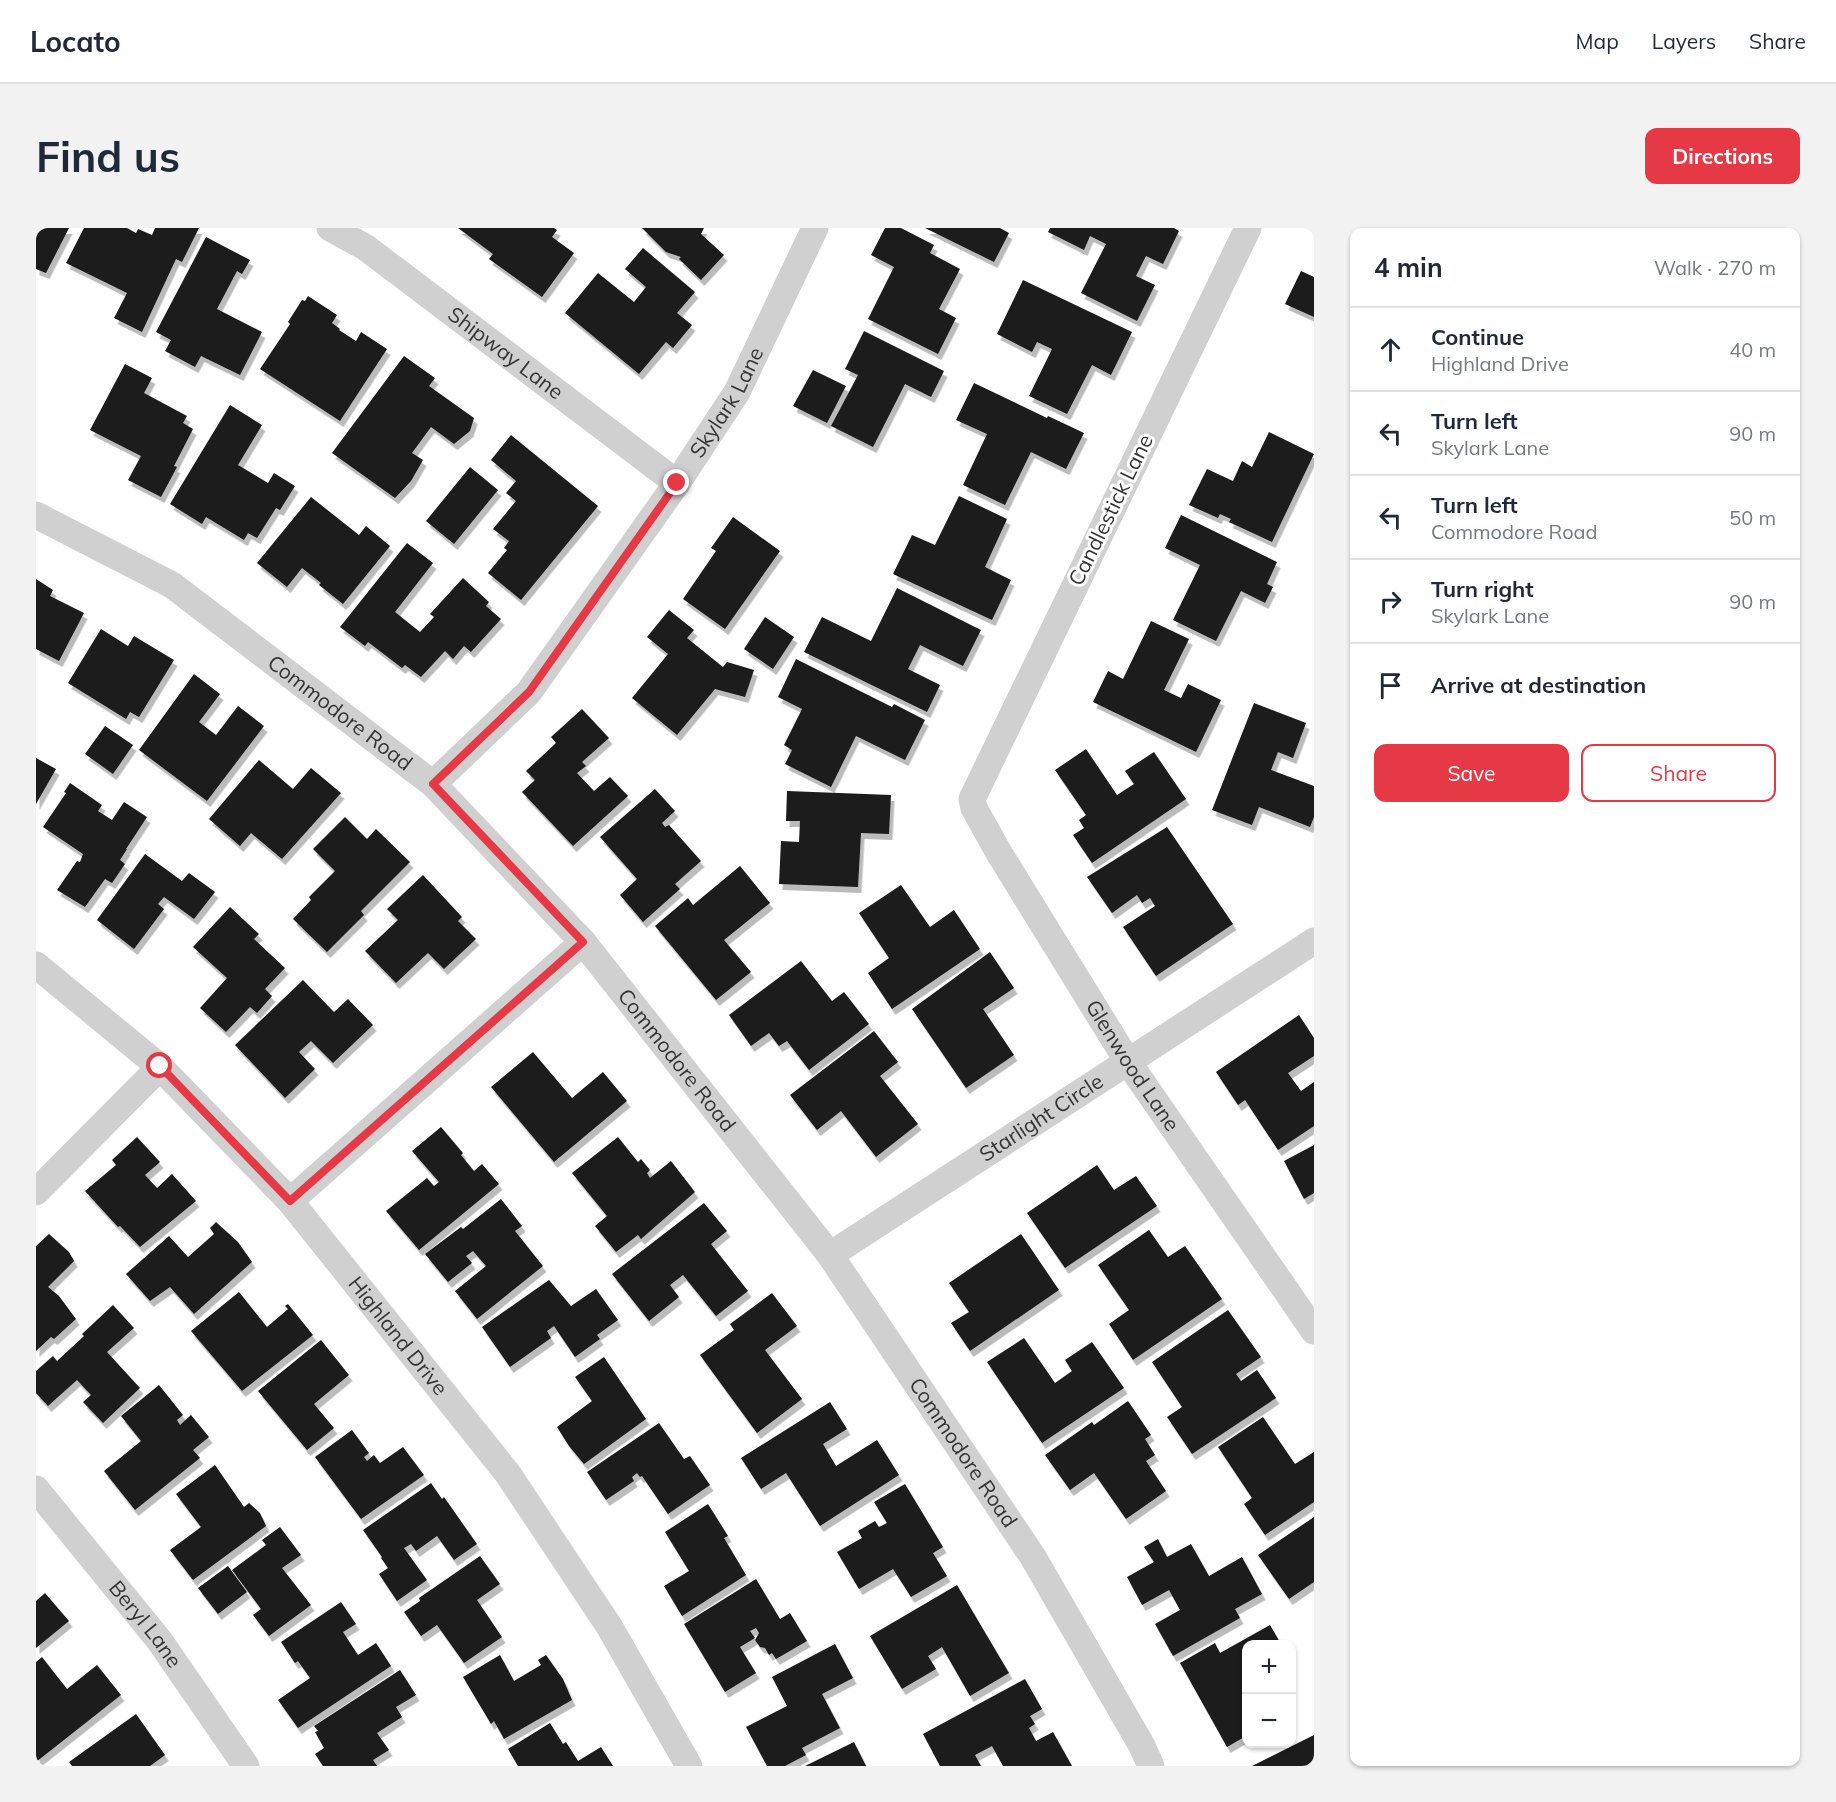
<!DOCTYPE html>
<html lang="en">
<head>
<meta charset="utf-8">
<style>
	:root { --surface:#fff; --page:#f2f2f3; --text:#1f2937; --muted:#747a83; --line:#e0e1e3; --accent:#e63946 }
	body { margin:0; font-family:Mulish,sans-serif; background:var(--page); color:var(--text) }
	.controls { position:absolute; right:18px; bottom:18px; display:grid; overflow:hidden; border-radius:12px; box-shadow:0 2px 4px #0004 }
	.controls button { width:54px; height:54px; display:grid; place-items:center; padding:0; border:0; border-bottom:2px solid var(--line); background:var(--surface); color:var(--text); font:30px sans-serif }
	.stop { position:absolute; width:18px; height:18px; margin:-14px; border:4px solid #e63946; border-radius:50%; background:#fff }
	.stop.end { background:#e63946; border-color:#fff; box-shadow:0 2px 6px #0008 }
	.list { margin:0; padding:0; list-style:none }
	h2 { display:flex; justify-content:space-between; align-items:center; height:78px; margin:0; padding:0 24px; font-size:26px }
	h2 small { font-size:20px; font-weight:400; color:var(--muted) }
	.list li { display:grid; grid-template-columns:39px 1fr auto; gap:18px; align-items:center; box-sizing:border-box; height:84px; padding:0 24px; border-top:2px solid var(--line) }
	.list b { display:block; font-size:22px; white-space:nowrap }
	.list p { margin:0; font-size:20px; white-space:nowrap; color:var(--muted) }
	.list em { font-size:20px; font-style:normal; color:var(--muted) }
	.actions { display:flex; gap:12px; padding:18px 24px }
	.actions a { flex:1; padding:14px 0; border:2px solid var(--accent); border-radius:12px; text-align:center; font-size:21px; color:var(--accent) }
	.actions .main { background:var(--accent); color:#fff }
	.icon { flex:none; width:33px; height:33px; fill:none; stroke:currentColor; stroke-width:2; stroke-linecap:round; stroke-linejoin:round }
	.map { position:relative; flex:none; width:1278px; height:1538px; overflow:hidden; border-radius:12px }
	header { display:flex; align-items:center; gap:36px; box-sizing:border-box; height:84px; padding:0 30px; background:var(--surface); border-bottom:2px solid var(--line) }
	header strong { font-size:28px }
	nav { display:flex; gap:33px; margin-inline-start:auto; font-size:21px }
	.intro { display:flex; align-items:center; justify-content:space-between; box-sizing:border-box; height:144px; padding:0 36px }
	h1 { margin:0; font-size:42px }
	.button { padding:15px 27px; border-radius:12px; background:var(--accent); color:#fff; font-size:21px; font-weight:700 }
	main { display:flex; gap:36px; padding:0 36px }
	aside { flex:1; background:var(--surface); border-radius:12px; box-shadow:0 2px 4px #0004 }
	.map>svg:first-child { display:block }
	.building { fill:#1a1a1a; filter:url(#shadow) }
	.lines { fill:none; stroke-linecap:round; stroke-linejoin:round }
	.minor { stroke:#d0d0d0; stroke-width:27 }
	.route { stroke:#e63946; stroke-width:8 }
	.labels { text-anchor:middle; stroke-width:6; stroke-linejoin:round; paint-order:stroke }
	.street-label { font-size:21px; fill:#333; stroke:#fff }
</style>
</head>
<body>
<header>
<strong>Locato</strong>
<nav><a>Map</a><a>Layers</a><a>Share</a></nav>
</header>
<div class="intro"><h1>Find us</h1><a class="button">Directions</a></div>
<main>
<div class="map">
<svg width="1278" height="1538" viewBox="0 0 1278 1538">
	<defs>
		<filter id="shadow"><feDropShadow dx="3.5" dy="6" stdDeviation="0" flood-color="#0004"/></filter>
	</defs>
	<rect width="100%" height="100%" fill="#fff"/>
	<path class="building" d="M0,0H33L10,45L0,41Z
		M48,0H91L100,5L102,1L116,7L119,0H163L146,34L140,31L106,104L78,90L91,65L30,35Z
		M422,0H518L521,2L516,9L538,25L506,69L453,31L457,26Z
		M606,0H668L665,6L688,27L665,52L643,31L645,29L630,24Z
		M849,0H865L898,17L894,25L924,41L903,81L920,90L902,126L832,91L858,39L835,27Z
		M889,0H964L973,5L958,34Z
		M1014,0H1138L1143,3L1127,36L1110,28L1100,48L1119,57L1101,93L1045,65L1070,16L1054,8L1048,22L1012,4Z
		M170,9L214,32L206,46L201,43L181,81L226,104L204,147L165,128L159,139L129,123L135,112L120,104Z
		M607,20L659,64L641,85L656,97L637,120L630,114L603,146L529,85L562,45L598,74L610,59L589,41Z
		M1265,43L1278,49V89L1249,76Z
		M987,52L1096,104L1075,147L1056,137L1031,186L993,168L1016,121L1001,114L996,124L961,106Z
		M272,68L301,87L296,95L304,101L303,102L320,113L325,104L351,121L304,193L224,141L254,96L252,94L266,72L269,73Z
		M828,103L908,143L895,169L869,156L837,219L795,198L822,147L809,141Z
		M368,128L399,150L393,158L438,190L434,203L418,216L395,199L376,225L387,232L375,253L359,270L296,225Z
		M89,136L116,150L108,165L151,188L147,195L157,201L138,238L141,239L125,269L92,252L105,228L54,202Z
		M777,142L810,158L791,195L757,178Z
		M938,155L1011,190L1012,188L1048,205L1030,241L995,224L969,277L927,257L951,206L920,192Z
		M194,177L226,197L202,237L232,255L238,245L259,258L244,282L240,280L221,310L212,305L208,312L170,289L166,296L134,276Z
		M1233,204L1278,226L1236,314L1193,294L1195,291L1184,286L1182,290L1153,277L1171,241L1197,253L1206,233L1216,239Z
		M475,207L562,278L485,372L452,345L471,322L468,320L473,313L457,301L480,273L470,265L480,253L455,232Z
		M434,239L462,262L418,316L390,293Z
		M923,268L971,291L949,339L975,352L956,392L857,346L876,307L899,317Z
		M275,269L323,307L330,298L354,318L307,376L283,357L285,355L266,340L251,359L221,335Z
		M1145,287L1241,334L1231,356L1237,359L1229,375L1205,363L1180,413L1137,392L1164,337L1129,320Z
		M697,289L744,323L689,401L647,371L680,323L675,320Z
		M371,315L397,335L359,384L384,404L398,389L394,386L427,350L453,374L450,378L465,391L435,424L428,418L417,431L409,423L385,449L369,437L366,440L332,414L329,418L304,399Z
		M0,351L17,362L14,368L48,385L23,433L0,421Z
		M861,360L945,402L927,438L884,417L872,441L904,457L891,484L768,424L786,389L835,413Z
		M633,382L658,402L651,410L687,439L691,434L718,442L709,469L679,461L641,507L596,470L632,426L611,409Z
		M729,389L758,409L737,441L708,421Z
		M1115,393L1153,411L1128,462L1145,470L1152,456L1185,472L1160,524L1057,474L1072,443L1087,451Z
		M65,401L92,418L98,408L138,432L103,489L94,484L90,491L32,455Z
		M760,431L856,479L858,476L889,492L869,532L820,508L795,559L749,536L756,522L748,517L766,481L742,469Z
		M158,446L184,466L163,494L180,507L202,478L228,498L171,573L103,522Z
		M1218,475L1270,495L1257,530L1242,524L1235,542L1278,558V589L1274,599L1223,579L1216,597L1176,582Z
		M546,481L573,510L546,534L550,538L541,545L558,563L574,549L592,568L537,618L486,564L499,552L490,543L520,515L515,509Z
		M69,498L97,517L77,546L49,526Z
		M1050,521L1081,567L1098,556L1089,543L1118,524L1150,571L1056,635L1037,607L1048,600L1043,592L1050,587L1019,542Z
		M0,530L20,541L0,576Z
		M223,532L257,561L275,540L305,565L246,631L215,605L204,618L173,591Z
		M34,555L66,577L62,583L76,592L88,574L111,589L90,621H91L84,632L89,636L76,655L69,651L49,679L21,662L41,633L44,634L47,626L7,599L30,565L28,564Z
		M619,561L639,583L626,595L629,599L633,597L665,633L639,656L644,661L607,694L584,667L601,651L564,609Z
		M751,563L855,567L853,606L825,605L822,659L743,656L745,613L763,614L764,593H750Z
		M309,589L331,611L340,601L374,634L325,683L328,687L291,724L257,691L275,672L273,669L299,643L277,621Z
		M1131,599L1197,696L1120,748L1087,699L1119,678L1114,670L1106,675L1101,667L1076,685L1051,649Z
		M109,626L146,653L153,645L179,664L158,691L128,669L122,676L128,681L98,721L61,692Z
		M704,638L734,675L688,712L715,744L680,772L619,698L652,670L657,677Z
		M387,647L426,689L422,693L440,711L408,741L392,725L360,755L329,723L362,692L351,681Z
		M865,657L894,699L918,682L944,721L856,781L832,745L853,730L823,685Z
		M194,679L223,706L218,711L249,740L229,761L236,768L221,785L214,779L190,804L164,780L191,750L157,719Z
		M954,724L978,760L947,781L978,827L930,860L876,781Z
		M765,733L796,773L808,764L833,796L773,842L751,813L743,818L733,805L715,818L693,787Z
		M267,752L298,784L312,771L337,797L297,835L275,813L263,824L279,841L249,870L199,817Z
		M1263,787L1278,810V828L1252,845L1265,863L1278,854V898L1242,922L1209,872L1202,877L1180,844Z
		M838,803L862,834L844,848L882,896L840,929L805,883L781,902L754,867Z
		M497,824L536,870L567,844L591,873L518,934L455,859Z
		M405,899L427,925L425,927L438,943L446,936L463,956L383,1022L350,983L391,950L398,958L403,954L376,923Z
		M101,909L124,934L109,947L121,960L136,946L160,973L104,1019L84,998L82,999L49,963L80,937L76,932Z
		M582,909L602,934L605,931L614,942L611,945L614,950L635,933L659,964L605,1011L602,1007L580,1024L559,998L571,988L536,945Z
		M1278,917V965L1268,971L1248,933Z
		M1061,937L1078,962L1100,948L1121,978L1029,1040L991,985Z
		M465,971L486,998L479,1003L507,1038L441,1091L419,1063L450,1038L437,1023L430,1028L436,1035L412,1054L389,1026L425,999L427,1001Z
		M668,975L691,1003L675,1016L712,1063L680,1088L647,1047L634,1057L643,1069L613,1093L576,1046Z
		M180,994L202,1014L216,1034L158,1086L134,1059L114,1073L90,1046L133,1008L152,1029L178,1006L174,1000Z
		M1113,1002L1132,1029L1149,1018L1186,1071L1097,1132L1073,1096L1093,1082L1062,1037Z
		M13,1006L33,1024L38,1033L12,1059L23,1068L40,1091L18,1111L15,1109L0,1123V1018Z
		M985,1006L1023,1062L934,1123L915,1095L933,1084L913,1055Z
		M513,1052L535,1078L560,1061L582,1092L561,1107L564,1111L539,1129L518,1098L511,1103L515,1110L474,1139L446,1099Z
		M203,1064L231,1099L252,1081L249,1078L252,1076L277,1107L206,1163L155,1103Z
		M736,1065L761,1098L729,1122L766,1171L721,1205L664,1127L698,1102L694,1096Z
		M77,1077L98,1100L71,1124L104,1160L67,1195L47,1174L55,1167L41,1152L12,1178L0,1165V1143L17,1128L21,1133L48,1108L46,1106Z
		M1192,1082L1225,1129L1200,1146L1205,1153L1221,1142L1240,1170L1156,1226L1131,1189L1146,1179L1116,1134Z
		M988,1110L1019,1155L1036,1143L1029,1132L1056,1114L1088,1160L1006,1215L951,1134Z
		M285,1112L313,1147L278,1176L298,1200L271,1222L222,1163Z
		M568,1129L610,1191L548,1236L533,1218L521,1199L556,1173L539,1149Z
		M123,1157L147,1187L141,1192L144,1197L155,1187L173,1209L157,1222L164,1230L99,1282L68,1243L105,1213L85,1188Z
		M1092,1173L1115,1207L1109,1211L1119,1227L1110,1233L1130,1263L1090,1291L1058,1245L1034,1262L1009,1227L1056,1194L1058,1197Z
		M794,1174L811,1201L787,1216L800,1238L841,1212L863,1247L784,1298L750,1245L725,1261L705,1230Z
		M1227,1189L1259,1236L1278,1224V1274L1229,1307L1208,1276L1216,1270L1182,1219Z
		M623,1195L648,1231L654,1228L674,1257L632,1286L606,1248L604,1249L601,1245L596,1249L598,1253L570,1272L551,1244Z
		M316,1202L333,1225L328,1229L331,1233L338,1227L344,1235L367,1219L388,1247L325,1291L279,1229Z
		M179,1237L208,1279L213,1275L224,1285L230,1298L157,1352L134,1322L165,1299L140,1266Z
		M395,1255L406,1271L408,1269L441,1316L418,1332L401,1308L380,1323L375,1316L368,1320L391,1352L361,1373L343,1346L352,1340L345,1330L346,1329L327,1302Z
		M869,1256L907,1319L897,1325L911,1348L875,1369L857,1341L823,1361L801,1324L826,1310L822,1303L839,1293L843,1299L851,1295L838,1274Z
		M672,1276L692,1308L688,1310L710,1347L646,1388L628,1358L653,1343L629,1304Z
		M1278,1289V1354L1253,1371L1222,1327Z
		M244,1299L265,1327L246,1340L275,1377L233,1408L217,1387L225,1381L196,1342L230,1317L226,1312Z
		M1122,1311L1131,1329L1155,1316L1173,1348L1206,1329L1226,1366L1199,1381L1204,1390L1137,1428L1119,1396L1144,1382L1133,1362L1106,1377L1091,1349L1118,1334L1108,1319Z
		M444,1328L464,1356L441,1372L466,1409L428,1435L401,1397L385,1408L368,1384L384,1373L383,1370Z
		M192,1338L211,1364L182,1386L162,1360Z
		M720,1351L744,1391L754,1385L771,1413L740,1431L736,1425L733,1427L729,1420L724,1419L719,1412L723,1405L720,1400L714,1403L719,1410L704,1419L720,1445L689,1464L648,1396Z
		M921,1357L973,1445L934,1468L906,1419L892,1428L900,1441L866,1461L834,1408Z
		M9,1365L33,1393L0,1420V1373Z
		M305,1374L320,1396L307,1404L322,1427L340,1415L355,1438L262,1500L242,1472L274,1450L262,1433L259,1435L245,1414Z
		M1234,1397L1245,1416H1210V1462L1208,1463L1210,1468V1508L1191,1519L1144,1435L1179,1415L1184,1425Z
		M799,1416L817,1450L786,1466L804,1500L766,1520L770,1527L749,1538H731L710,1499L751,1478L736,1449Z
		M464,1427L478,1453L505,1437L502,1432L510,1427L527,1451L536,1472L468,1511L458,1493L455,1496L427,1449Z
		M6,1429L31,1461L61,1437L85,1467L0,1534V1434Z
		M364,1442L380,1467L360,1479L366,1489L341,1505L353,1522L337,1532L341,1538H287L279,1526L288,1520L279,1504L282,1503L278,1498Z
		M989,1451L1006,1481L994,1488L999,1496L993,1500L1000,1513L1017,1504L1036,1538H967L956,1518L939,1527L945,1538H904L887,1506Z
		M100,1486L129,1527L114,1538H36L33,1534Z
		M514,1495L527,1516L530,1514L542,1533L565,1519L577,1538H482L472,1521Z
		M1278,1507V1538H1216Z
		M818,1514L830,1538H769Z"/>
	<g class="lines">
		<g class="minor">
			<path id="s1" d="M294,0L329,19L641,255"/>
			<path id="s2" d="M1212,0L936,571L938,580L963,625L1092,834L1278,1103"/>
			<path id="s3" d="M0,287L136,357L397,556L547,714L794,1027L997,1329L1106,1518L1115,1538"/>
			<path id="s4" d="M397,556L493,464L641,255L701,164L779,0"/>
			<path id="s5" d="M0,737L124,839L254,973L472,1246L573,1398L653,1538"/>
			<path d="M0,964L124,839"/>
			<path d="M254,973L547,714"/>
			<path id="s6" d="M794,1027L1278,713"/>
			<path id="s7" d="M0,1261L123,1412L210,1538"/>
		</g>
	</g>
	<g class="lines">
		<path class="route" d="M124,838L254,973L547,714L397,556L493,464L641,255"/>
	</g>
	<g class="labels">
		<g class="street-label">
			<text dy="7" stroke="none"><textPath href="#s1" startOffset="216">Shipway Lane</textPath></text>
			<text dy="7" stroke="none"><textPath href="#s4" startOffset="484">Skylark Lane</textPath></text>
			<text transform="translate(1075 282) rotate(-64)" y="7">Candlestick Lane</text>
			<text dy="7" stroke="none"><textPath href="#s3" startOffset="364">Commodore Road</textPath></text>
			<text dy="7" stroke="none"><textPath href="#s3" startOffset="850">Commodore Road</textPath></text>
			<text dy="7" stroke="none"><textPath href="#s2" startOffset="946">Glenwood Lane</textPath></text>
			<text dy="7" stroke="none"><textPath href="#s6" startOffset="252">Starlight Circle</textPath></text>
			<text dy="7" stroke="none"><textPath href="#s5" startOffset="520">Highland Drive</textPath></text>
			<text dy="7" stroke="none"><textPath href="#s3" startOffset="1336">Commodore Road</textPath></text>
			<text dy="7" stroke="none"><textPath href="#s7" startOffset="174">Beryl Lane</textPath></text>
		</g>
	</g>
</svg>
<div class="controls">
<button>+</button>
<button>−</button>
</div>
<div class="stop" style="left:124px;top:838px"></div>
<div class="stop end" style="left:641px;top:255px"></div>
</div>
<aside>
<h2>4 min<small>Walk · 270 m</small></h2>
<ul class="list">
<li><svg class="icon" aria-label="ahead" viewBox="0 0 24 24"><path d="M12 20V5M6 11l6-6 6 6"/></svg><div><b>Continue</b><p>Highland Drive</p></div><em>40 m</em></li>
<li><svg class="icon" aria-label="left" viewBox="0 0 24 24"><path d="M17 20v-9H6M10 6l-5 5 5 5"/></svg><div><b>Turn left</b><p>Skylark Lane</p></div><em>90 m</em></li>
<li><svg class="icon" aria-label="left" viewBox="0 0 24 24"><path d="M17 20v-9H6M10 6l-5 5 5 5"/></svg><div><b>Turn left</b><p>Commodore Road</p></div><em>50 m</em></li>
<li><svg class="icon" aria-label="right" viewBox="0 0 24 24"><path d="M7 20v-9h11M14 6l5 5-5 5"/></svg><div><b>Turn right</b><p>Skylark Lane</p></div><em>90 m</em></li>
<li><svg class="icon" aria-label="arrive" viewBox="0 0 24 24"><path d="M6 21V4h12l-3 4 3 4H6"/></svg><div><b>Arrive at destination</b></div></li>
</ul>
<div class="actions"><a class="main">Save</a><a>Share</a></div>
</aside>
</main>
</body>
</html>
